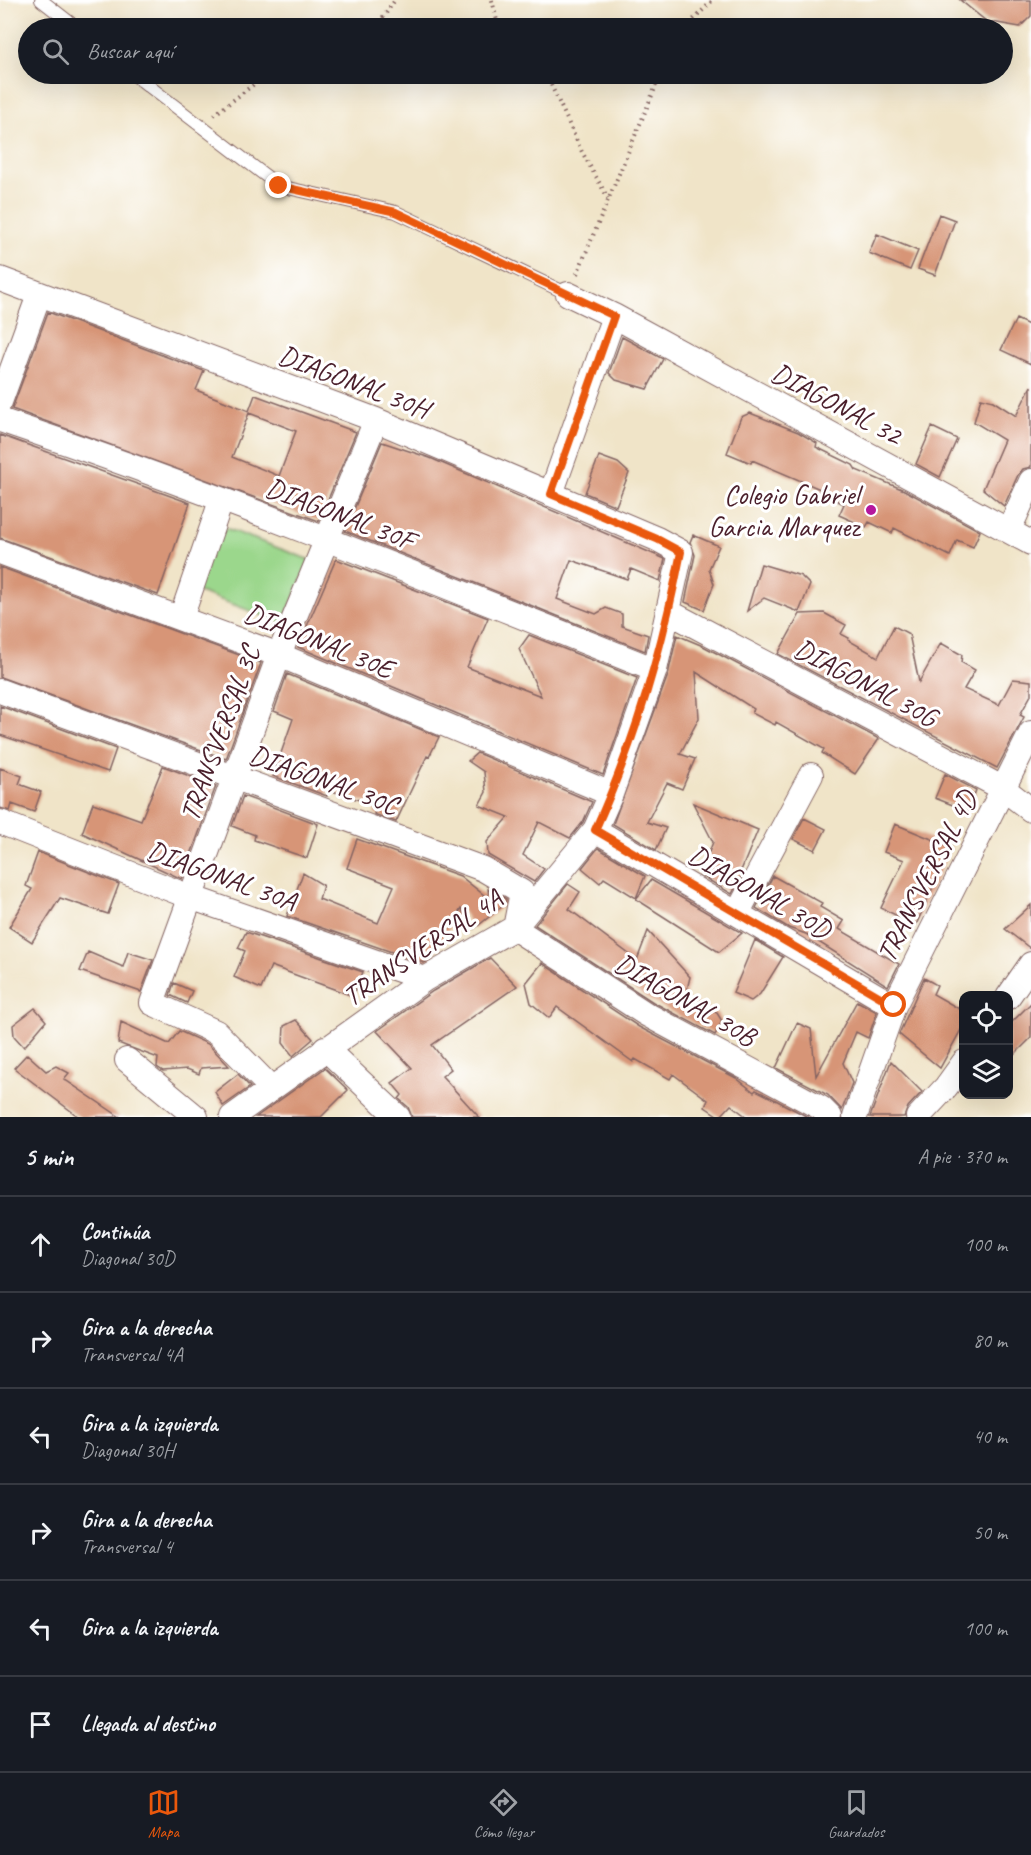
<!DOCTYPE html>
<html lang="es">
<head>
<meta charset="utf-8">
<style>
	:root { --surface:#171b24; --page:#242831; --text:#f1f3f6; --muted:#9ea1a6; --line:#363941; --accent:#ea580c }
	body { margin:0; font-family:Caveat,sans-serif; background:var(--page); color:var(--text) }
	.controls { position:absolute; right:18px; bottom:18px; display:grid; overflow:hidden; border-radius:12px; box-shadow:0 6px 24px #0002 }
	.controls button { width:54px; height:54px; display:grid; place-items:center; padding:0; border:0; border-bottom:2px solid var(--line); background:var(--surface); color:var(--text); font:30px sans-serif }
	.stop { position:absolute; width:18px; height:18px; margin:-14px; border:4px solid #ea580c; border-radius:50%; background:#fff }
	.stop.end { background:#ea580c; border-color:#fff; box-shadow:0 2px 6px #0008 }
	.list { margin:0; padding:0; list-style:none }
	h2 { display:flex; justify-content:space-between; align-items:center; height:78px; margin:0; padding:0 24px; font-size:26px }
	h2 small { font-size:20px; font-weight:400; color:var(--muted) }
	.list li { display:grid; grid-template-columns:39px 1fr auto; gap:18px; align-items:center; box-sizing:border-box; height:96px; padding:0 24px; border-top:2px solid var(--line) }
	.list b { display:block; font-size:22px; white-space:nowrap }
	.list p { margin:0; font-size:20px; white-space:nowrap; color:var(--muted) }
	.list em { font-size:20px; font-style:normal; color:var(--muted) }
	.icon { flex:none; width:33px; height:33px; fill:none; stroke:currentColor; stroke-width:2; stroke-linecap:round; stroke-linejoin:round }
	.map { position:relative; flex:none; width:1031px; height:1117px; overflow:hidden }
	.search { position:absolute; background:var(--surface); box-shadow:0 6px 24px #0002; left:18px; right:18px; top:18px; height:66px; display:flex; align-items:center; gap:15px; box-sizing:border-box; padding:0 21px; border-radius:33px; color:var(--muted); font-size:22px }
	.sheet { height:654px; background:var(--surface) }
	nav { display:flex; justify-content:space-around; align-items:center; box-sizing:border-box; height:84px; border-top:2px solid var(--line); background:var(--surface); font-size:16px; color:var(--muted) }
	nav a { display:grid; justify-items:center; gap:3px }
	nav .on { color:var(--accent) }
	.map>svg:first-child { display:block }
	.green { fill:#9bd78c; stroke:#727b5c; stroke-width:1.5 }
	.building { fill:#d79577; fill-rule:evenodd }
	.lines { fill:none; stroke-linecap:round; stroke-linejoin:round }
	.service-casing { stroke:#846462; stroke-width:14 }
	.minor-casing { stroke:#846462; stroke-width:26 }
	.path { stroke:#846462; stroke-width:4; stroke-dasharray:1.5 4.5; stroke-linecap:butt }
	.service { stroke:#fff; stroke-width:12 }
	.minor { stroke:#fff; stroke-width:24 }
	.route { stroke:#ea580c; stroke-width:8 }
	.poi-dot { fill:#b5179e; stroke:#fff; stroke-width:2 }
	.labels { text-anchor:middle; stroke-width:6; stroke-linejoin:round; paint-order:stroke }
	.street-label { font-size:28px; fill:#4a1f2b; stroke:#fff }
	.poi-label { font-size:28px; fill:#4a1f2b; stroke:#fff; text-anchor:end }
</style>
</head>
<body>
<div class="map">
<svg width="1031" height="1117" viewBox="0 0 1031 1117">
	<rect width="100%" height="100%" fill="#fff"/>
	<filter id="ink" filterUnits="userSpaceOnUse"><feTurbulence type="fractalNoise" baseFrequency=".0167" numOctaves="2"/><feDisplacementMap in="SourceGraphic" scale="12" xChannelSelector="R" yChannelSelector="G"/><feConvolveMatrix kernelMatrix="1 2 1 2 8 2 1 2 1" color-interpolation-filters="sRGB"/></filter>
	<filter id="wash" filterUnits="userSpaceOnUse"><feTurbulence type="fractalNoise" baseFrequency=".008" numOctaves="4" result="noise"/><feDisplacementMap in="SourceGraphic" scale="24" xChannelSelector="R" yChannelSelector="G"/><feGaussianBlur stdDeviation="1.35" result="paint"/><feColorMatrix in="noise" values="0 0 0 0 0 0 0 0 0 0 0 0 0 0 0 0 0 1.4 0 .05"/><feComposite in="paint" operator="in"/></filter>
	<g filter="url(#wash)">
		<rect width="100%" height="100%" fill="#f0e4c8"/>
		<path class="green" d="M220,526L310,560L283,623L194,590Z"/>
		<g id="blocks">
			<path class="building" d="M960,0H1031V16L1020,27L986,21Z
				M939,214L955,220L935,275L918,269Z
				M877,234L918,251L910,270L869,253Z
				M48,312L204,371L196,390L249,411L255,395L356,432L319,521L12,409ZM249,413L296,431L279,476L232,457Z
				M1016,319L1031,326V364L1001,350Z
				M622,337L663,359L647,389L616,380L609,373Z
				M1031,386V467L1023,469L1018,475L1004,506L983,489L1004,440L974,422L981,398L993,401L1016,416Z
				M750,413L798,432L817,443L816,447L853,465L856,470L904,490L980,531L973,547L957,540L950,556L894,528L892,533L869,522L866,527L839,515L844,504L819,492L820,489L752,460L751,463L727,453L741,417Z
				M932,427L957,439L940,477L916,464Z
				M0,435L190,503L158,595L0,538Z
				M382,442L430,458L665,559L660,581L631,569L627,579L571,560L557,599L596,614L606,608L622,614V626L648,635L645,651L345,531Z
				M599,456L618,463L629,473L616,506L585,493Z
				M693,535L719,546L709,569L714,584L704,610L685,602L695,555L690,542Z
				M336,559L488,618L467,667L541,696L519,649L529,635L637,678L603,775L298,647Z
				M761,564L801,576L810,585L799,612L764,598L747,611Z
				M0,567L261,663L226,759L0,677Z
				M824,613L846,625L841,634L849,638L848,640L878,657L894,626L909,634L919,682L941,643L962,655L961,662L975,670L964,689L999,705L1013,679L1031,681V695L1020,715L1024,717L997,768L778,654L800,614Z
				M677,635L703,646L879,739L855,774L822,753L824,749L776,722L775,725L752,713L754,709L696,672L699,718L680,754L695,759L682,789L667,783L647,822L666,828L656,850L613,824L668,675Z
				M287,674L439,737L429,757L427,756L396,822L374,814L377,806L329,790L327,796L273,776L293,719L274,711Z
				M0,706L116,749L108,772L0,735Z
				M477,753L592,802L583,822L570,838L539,822L523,855L544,869L534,882L488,855L487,842L509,817L479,805L486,792L484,772L468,761Z
				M163,766L216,786L182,879L82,833L93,803L141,820Z
				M0,768L22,776L19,784L41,792L34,812L12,804L10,811L0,808Z
				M945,774L976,790L968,811L935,798Z
				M243,796L318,824L307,858L254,840L255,835L232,826Z
				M693,803L758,830L740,873L742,874L732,894L700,875L713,842Z
				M804,818L826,829L815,850L793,839Z
				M895,824L951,847L916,925L881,908L904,860L884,852Z
				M357,839L460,876L489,899L488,889L506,899L505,904L474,929L461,909L430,960L424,963L287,916L303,873L323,885L319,899L378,923L394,886L347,868Z
				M598,848L645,876L636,898L604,878L600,883L582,868Z
				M38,852L119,884L108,914L60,898L32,942L9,927L32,889L26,886Z
				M773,876L822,903L820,907L844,921L839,929L899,964L888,986L806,934L789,928L756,908Z
				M651,880L742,933L719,952L636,899Z
				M568,884L580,892L569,909L637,960L648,931L690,977L685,998L717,1013L722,1021L715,1035L653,1002L535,925Z
				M1031,905V949L1005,929Z
				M246,932L363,972L353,996L271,966L261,989L234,977L245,951L238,948Z
				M755,940L783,957L760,994L751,1001L733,993Z
				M88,952L123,967L128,952L153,960L141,992L80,971Z
				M490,958L517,986L432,1045L451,1069L442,1076L479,1117H412L408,1107L399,1099L402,1095L392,1083L412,1068L377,1031L433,991Z
				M542,963L639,1027L736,1078L754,1092L756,1090L764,1094L808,1117H747L731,1105L720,1117L705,1107L708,1100L673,1074L670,1079L635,1059L633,1062L557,1007L549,1018L531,1003L526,983Z
				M924,978L937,985L933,994L963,1011V1026L940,1068L899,1034Z
				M174,983L192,991L187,1003L170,995Z
				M857,1001L877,1012L868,1038L856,1032L843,1063L852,1083L842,1110L828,1095L776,1068L797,1023L811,1029L816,1076Z
				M1031,1003V1038L1008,1061V1026Z
				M35,1008L46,1021L24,1047L14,1036L13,1025Z
				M296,1020L313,1039L293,1056L283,1043L284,1026Z
				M121,1022L169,1044L179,1031L208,1044L229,1066L201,1068L199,1074L187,1069L163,1071L157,1067L158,1058L118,1043Z
				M27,1054L46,1071L56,1066L69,1073L64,1079L120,1117H79L14,1068Z
				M891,1061L922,1092L908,1107L904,1117H870Z
				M325,1068L348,1090L321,1117H256Z
				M238,1074L250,1087L223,1106L215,1092Z"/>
		</g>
	</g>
	<g filter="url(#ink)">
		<use href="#blocks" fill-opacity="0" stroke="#846462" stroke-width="1.5"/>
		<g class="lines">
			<g class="service-casing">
				<path id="service" d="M41,0L77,28
					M133,74L279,186L396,212L568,294"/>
			</g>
			<g class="minor-casing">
				<path id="minor" d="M0,279L376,420L657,539L681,552L655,670L611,794L595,830L514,928L425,979L232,1117
					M568,294L614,316L1031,543
					M0,402L39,295
					M0,420C222,495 438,583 655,670
					M551,494L614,316
					M1009,530L1031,481
					M0,552L279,655L611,794
					M669,612L1004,789L1031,810
					M181,618L221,501
					M0,691L483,869L522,892L516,923
					M0,822L190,897L425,979
					M595,830L894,1006
					M738,912L811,775
					M514,928L646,1014L821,1108L830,1117
					M1008,997L1031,964
					M325,1048L398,1117
					M127,1060L196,1117
					M271,1088L216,1032L152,1003L279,655L376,420
					M855,1117L894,1006L1031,733
					M918,1117L946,1087L964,1062"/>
			</g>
			<path class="path" d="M492,0L498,25L503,28
				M376,28L395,0
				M685,28L713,0
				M546,74L582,152L608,198
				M214,115L267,74
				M577,274L661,74"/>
			<use href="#service" class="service"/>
			<use href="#minor" class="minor"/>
		</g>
	</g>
	<g class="lines" filter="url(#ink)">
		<path class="route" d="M279,186L396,212L614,316L551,494L657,539L681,552C662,650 636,740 595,830L894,1005"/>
	</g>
	<circle class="poi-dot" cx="871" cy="510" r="6"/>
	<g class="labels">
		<g class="street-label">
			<text transform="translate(354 381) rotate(21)" y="10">DIAGONAL 30H</text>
			<text transform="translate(837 403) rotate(28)" y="10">DIAGONAL 32</text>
			<text transform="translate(340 513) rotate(21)" y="10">DIAGONAL 30F</text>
			<text transform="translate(319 640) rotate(22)" y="10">DIAGONAL 30E</text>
			<text transform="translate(866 682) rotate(28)" y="10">DIAGONAL 30G</text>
			<text transform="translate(219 733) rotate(-70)" y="10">TRANSVERSAL 3C</text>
			<text transform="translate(324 779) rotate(20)" y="10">DIAGONAL 30C</text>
			<text transform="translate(222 875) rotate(20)" y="10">DIAGONAL 30A</text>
			<text transform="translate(926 876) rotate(-63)" y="10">TRANSVERSAL 4D</text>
			<text transform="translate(760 891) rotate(30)" y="10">DIAGONAL 30D</text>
			<text transform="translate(422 947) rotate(-34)" y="10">TRANSVERSAL 4A</text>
			<text transform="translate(686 999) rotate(30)" y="10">DIAGONAL 30B</text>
		</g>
		<g class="poi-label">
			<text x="859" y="504">Colegio Gabriel<tspan x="859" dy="32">Garcia Marquez</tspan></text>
		</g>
	</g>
</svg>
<div class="controls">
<button><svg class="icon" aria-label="locate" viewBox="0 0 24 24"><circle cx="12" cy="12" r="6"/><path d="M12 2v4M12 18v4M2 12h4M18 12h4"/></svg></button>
<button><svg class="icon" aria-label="layers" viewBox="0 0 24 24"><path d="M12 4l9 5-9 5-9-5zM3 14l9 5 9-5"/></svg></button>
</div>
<div class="stop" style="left:894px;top:1005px"></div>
<div class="stop end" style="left:279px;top:186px"></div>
<div class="search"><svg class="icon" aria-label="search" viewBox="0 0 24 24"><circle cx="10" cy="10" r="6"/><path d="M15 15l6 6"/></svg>Buscar aquí</div>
</div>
<section class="sheet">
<h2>5 min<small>A pie · 370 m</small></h2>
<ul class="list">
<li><svg class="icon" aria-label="ahead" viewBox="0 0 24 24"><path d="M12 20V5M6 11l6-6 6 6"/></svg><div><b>Continúa</b><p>Diagonal 30D</p></div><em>100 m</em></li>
<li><svg class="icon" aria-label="right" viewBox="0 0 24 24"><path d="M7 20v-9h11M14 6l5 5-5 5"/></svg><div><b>Gira a la derecha</b><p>Transversal 4A</p></div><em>80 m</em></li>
<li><svg class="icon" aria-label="left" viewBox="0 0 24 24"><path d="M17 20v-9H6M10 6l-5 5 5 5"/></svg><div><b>Gira a la izquierda</b><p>Diagonal 30H</p></div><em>40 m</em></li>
<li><svg class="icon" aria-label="right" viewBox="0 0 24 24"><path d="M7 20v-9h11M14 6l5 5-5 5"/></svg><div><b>Gira a la derecha</b><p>Transversal 4</p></div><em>50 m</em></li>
<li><svg class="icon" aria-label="left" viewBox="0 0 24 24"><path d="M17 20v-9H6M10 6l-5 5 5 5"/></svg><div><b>Gira a la izquierda</b></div><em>100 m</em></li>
<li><svg class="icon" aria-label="arrive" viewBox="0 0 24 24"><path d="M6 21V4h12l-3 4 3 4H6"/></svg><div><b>Llegada al destino</b></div></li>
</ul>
</section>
<nav>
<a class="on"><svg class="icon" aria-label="map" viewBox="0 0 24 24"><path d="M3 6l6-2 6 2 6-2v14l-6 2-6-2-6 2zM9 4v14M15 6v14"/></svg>Mapa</a>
<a><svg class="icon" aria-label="directions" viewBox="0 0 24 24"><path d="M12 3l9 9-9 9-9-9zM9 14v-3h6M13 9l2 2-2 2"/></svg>Cómo llegar</a>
<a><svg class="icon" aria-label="saved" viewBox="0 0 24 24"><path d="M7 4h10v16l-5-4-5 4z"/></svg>Guardados</a>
</nav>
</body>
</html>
